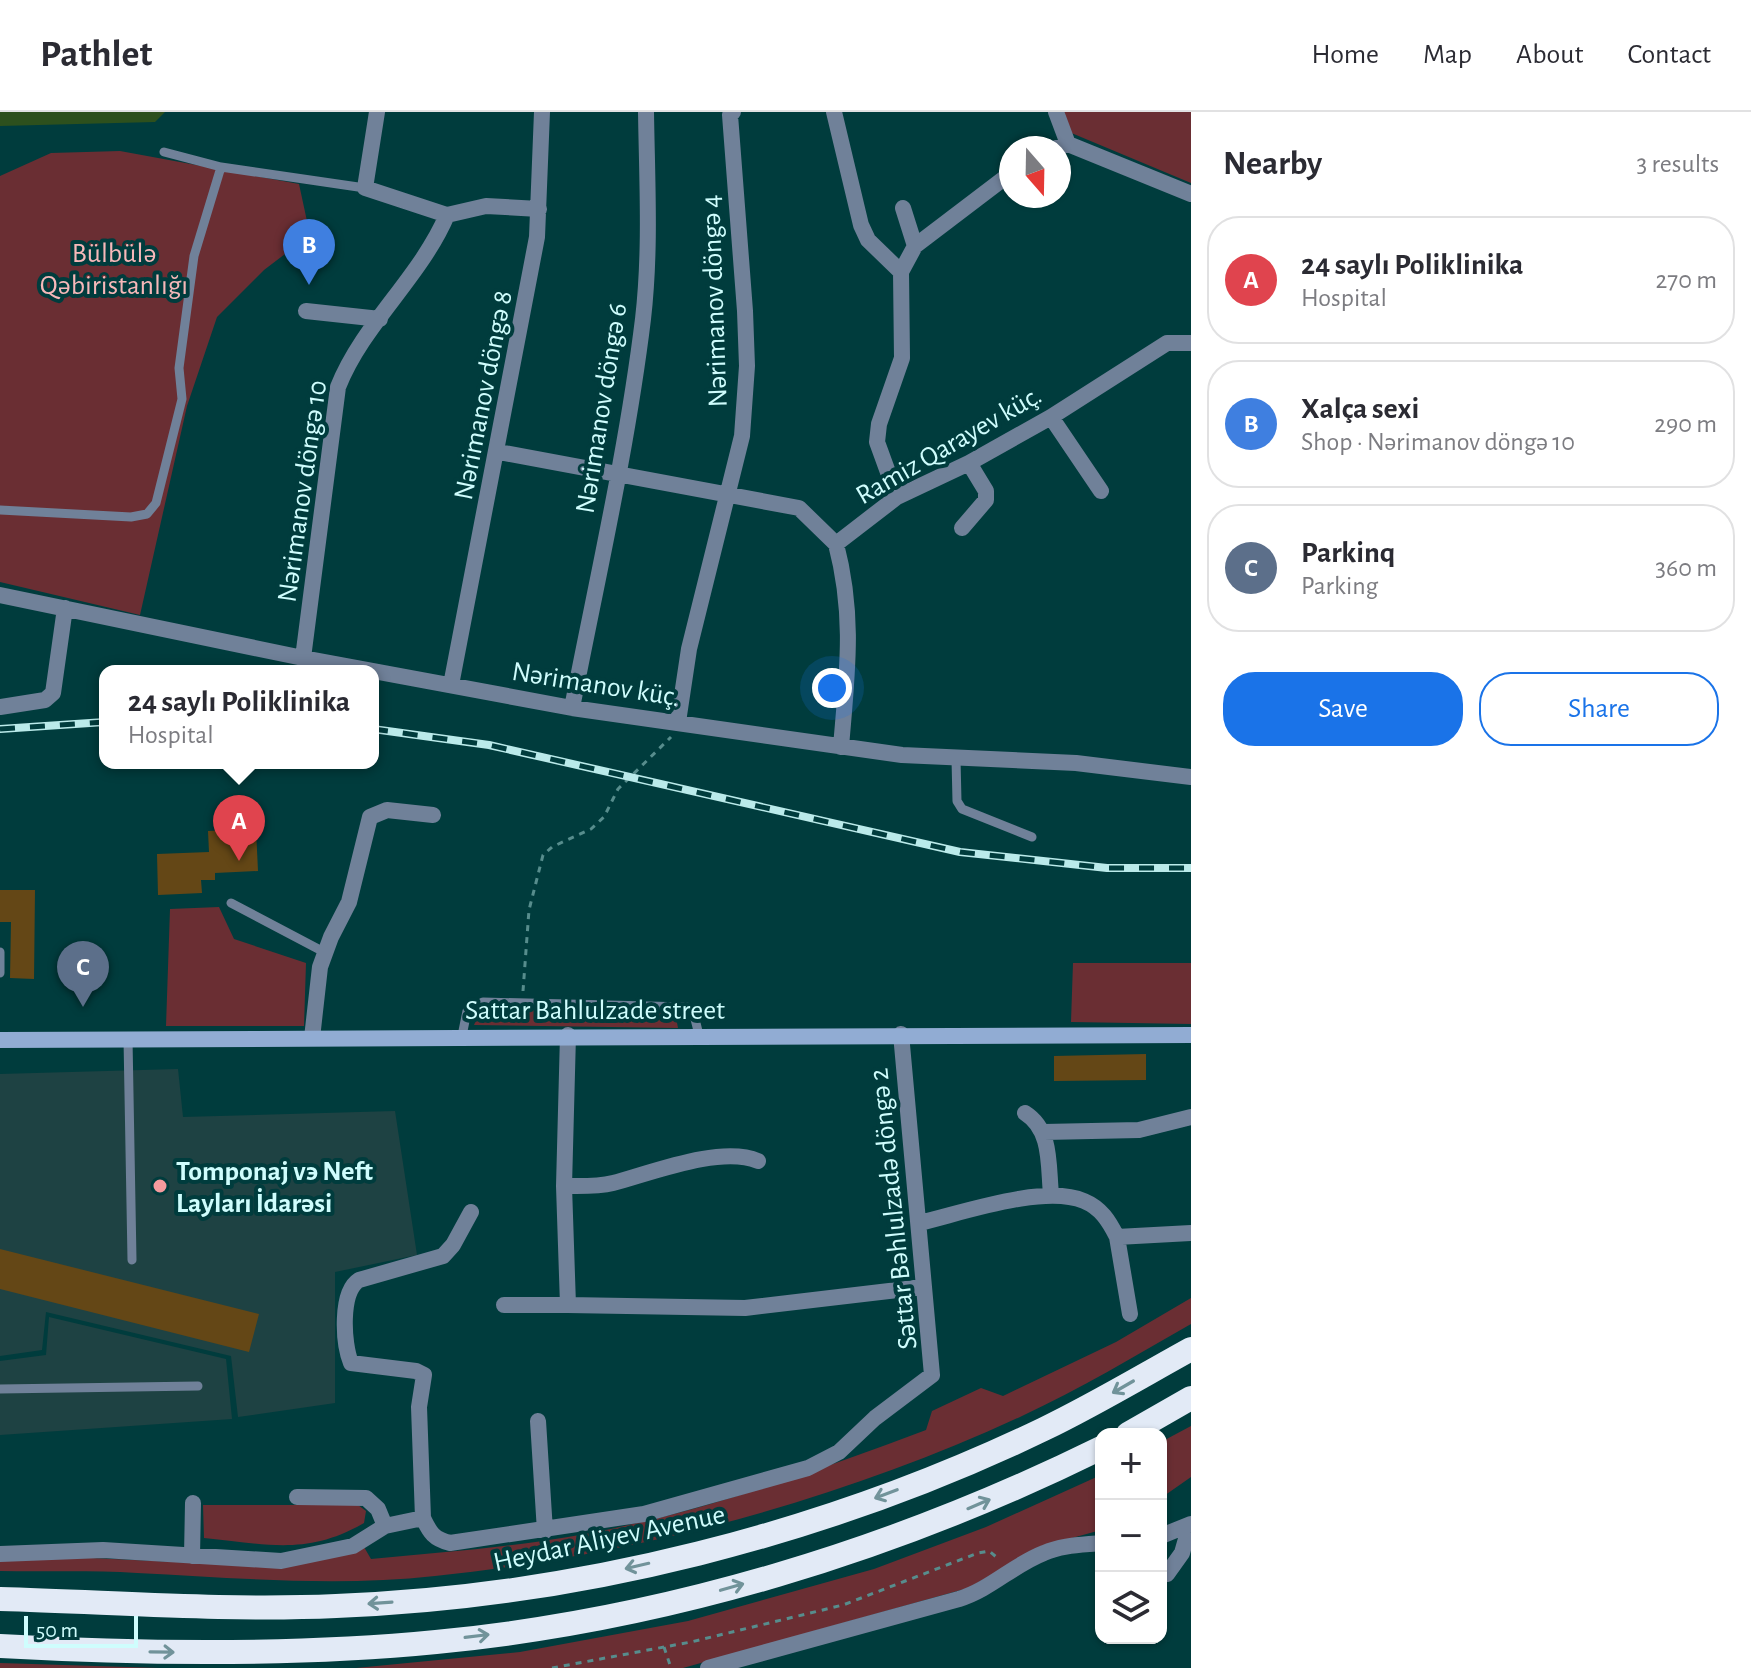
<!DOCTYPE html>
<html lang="en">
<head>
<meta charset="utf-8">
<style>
	:root { --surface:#fff; --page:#f2f2f3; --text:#2b2b33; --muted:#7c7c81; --line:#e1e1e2; --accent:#1a73e8 }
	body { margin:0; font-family:"Alegreya Sans",sans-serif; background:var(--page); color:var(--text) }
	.controls { position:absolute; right:24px; bottom:24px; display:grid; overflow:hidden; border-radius:16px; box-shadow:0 2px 6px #0004 }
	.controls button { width:72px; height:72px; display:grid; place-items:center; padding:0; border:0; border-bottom:2px solid var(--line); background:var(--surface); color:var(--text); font:40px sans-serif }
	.compass { position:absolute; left:999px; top:24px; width:72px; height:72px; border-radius:50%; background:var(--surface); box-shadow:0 2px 6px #0004; rotate:160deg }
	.scale { position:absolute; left:24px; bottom:20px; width:114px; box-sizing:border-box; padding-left:8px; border:4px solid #cffdfd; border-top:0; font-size:22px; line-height:28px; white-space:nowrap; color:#cffdfd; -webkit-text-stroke:6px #003c3d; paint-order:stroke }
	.you { position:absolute; left:832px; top:576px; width:28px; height:28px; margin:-20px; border:6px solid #fff; border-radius:50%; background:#1a73e8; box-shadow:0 0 0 12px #1a73e833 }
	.badge { display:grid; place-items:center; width:52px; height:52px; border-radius:50%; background:var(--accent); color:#fff; font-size:26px; font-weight:700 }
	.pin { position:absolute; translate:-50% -66px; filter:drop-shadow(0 2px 4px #0008) }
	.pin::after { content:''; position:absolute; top:42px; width:28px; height:24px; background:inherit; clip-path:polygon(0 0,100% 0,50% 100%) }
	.popup { position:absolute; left:99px; top:553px; width:280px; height:104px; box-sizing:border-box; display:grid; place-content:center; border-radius:16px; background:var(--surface); filter:drop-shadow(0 2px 6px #0005); font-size:26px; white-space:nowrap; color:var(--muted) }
	.popup b { font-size:30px; color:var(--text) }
	.popup::after { content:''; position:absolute; left:50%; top:100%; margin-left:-16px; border:16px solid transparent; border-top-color:var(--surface) }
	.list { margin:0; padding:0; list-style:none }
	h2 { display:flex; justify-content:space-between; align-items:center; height:104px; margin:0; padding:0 32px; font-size:34px }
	h2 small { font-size:26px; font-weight:400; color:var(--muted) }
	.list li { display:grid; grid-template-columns:52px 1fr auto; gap:24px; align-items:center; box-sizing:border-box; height:128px; margin:0 16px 16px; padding:0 16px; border:2px solid var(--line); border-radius:32px }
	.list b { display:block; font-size:30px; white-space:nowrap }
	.list p { margin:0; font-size:26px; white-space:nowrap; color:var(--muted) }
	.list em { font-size:26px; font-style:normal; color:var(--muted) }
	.actions { display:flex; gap:16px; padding:24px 32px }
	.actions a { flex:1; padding:18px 0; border:2px solid var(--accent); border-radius:32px; text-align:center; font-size:28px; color:var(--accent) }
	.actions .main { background:var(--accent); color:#fff }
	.icon { flex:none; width:44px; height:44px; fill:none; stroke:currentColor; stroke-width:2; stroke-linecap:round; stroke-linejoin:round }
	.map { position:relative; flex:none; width:1191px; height:1556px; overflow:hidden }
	header { display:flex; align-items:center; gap:48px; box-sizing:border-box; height:112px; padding:0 40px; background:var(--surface); border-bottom:2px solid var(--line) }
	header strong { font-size:38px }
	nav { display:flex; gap:44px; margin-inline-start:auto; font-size:28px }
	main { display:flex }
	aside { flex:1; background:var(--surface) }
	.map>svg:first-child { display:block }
	.built { fill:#1e4243 }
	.green { fill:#6a2e33 }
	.water { fill:#2d501d }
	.building { fill:#644716 }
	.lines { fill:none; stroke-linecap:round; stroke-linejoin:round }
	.path { stroke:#578d8d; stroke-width:3; stroke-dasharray:6 6; stroke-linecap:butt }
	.lane { stroke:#708199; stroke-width:9 }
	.street { stroke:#708199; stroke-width:16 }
	.secondary { stroke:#91acd3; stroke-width:16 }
	.highway { stroke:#e2eaf6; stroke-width:24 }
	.rail-casing { stroke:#baeaea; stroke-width:8 }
	.rail { stroke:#003c3d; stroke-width:5; stroke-dasharray:15; stroke-linecap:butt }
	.oneway { stroke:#71939a }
	.poi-dot { fill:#f59b9e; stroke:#003c3d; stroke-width:3 }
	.labels { text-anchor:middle; stroke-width:8; stroke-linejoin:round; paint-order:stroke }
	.park-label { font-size:28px; fill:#f6b8b9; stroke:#003c3d }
	.street-label { font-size:28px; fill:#cffdfd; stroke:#003c3d }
	.poi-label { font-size:28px; font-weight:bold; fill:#cffdfd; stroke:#003c3d; text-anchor:start }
</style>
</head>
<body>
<header>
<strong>Pathlet</strong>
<nav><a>Home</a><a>Map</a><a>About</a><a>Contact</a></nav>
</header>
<main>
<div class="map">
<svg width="1191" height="1556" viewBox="0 0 1191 1556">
	<rect width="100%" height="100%" fill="#003c3d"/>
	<path class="built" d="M178,957L183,1005L395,999L417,1143L335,1160V1291L238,1305L231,1244L46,1200L42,1238L0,1244V962Z
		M49,1205L226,1247L232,1307L0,1323V1249L46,1243Z"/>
	<path class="green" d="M1060,0H1191V71L1069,20Z
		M120,39L299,72L310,123L264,158L217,205L187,294L140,503L0,470V64L51,41Z
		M219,795L234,827L306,851L304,914H166L170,797Z
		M1073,851H1191V912L1071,910Z
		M481,897L675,900L678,916L474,913Z
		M1191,1186V1212C1135,1244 1080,1277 1022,1304C839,1389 636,1443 435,1464C336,1475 237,1466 137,1461C92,1458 46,1460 0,1459V1448L91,1446L280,1455L364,1435L371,1447C455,1439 542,1433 624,1414C728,1391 827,1355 926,1318L932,1299L981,1276L1003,1284L1116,1230Z
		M1191,1314V1365L1161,1386V1330Z
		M1101,1363V1418L1043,1434L968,1476L683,1556H356L520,1540L688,1509L874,1457L986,1415Z
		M203,1393H358L366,1399L364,1411C307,1444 267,1432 204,1426Z
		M0,1551L160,1556H0Z"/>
	<path class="water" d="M0,0H165L155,10L0,14Z"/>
	<path class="building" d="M256,717L258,759L215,761V768H201L202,781L158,783L157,742L209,740L208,719Z
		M0,778H35L34,867L10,866L11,810H0Z
		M1146,942V968L1054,969V944Z
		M0,1137L259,1202L249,1240L0,1177Z"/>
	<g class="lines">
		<path class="path" d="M523,879L529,798L543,743L552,735L591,717L604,705L618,677L671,625
			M664,1535L671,1556
			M552,1556L691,1530L843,1493L978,1441L989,1439L1000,1448"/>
		<path class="lane" d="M164,40L221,55L365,76
			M0,398L131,405L147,402L156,391L182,287L179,256L194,144L221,55
			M956,647L957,689L962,697L1032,725
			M231,791L324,840
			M0,840V861
			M462,924L467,899L483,890L688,895L693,899L699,923
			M128,927L132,1148
			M0,1277L198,1274"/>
		<path class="street" d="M377,0L365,76L447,103
			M834,0L861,113L868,128L901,160
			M1056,0L1068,32
			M1056,36L1068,32L1191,82
			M903,96L915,134
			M306,199L380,207
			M1051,305L1101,379
			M499,340L799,396L836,432L897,385L969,351L1051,305L1167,231H1191
			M897,385L877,330L879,312L902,246L901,160L915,134L1011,61
			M962,416L986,388V379L969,351
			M836,432C855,504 847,562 841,635
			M0,483L303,546L572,596L902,643L1076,651L1191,665
			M303,546L338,275C363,212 420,166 447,103L486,94L539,97
			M451,573L537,125L542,0
			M0,595L45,588L53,581L65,496
			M572,596C597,467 627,338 643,207C651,138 647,69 646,0
			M678,610L689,537L742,324L747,254L745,199L730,3L733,0
			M568,923L564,1074L568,1193L745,1196L923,1175
			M312,926L320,855L331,825L349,790L370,705L387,698L433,703
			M1025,1001C1052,1018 1048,1053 1051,1082
			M1044,1020L1139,1018L1191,1005
			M564,1074C580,1074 597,1075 613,1071C651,1061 721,1033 758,1049
			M471,1100L453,1133L443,1144L359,1168C340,1180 343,1231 351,1251L416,1259L424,1263L419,1295L423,1406C430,1421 434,1427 450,1431L644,1402L808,1356L839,1340L875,1306L932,1263L901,922
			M919,1111C962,1101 1044,1072 1084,1089C1101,1096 1109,1109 1117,1125
			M504,1193H568
			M1130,1202L1117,1125L1191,1121
			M538,1309L545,1419
			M297,1385L366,1386L378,1397L385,1414
			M1161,1424L1191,1412
			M0,1442L103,1438L281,1449L353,1434L385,1414L423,1406
			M192,1444L193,1391
			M1167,1462L1182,1441L1190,1413
			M708,1556L959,1487C991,1477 1013,1453 1044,1441C1062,1433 1082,1433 1101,1431"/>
		<path class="secondary" d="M0,928L1191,923"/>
		<path class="highway" d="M1128,1322L1191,1286
			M0,1487C112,1490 224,1499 336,1494C577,1485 826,1422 1044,1317C1094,1293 1142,1264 1191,1237
			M0,1534C145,1542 291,1544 436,1530C666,1508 894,1438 1101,1336"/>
		<g class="rail-casing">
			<path id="rail" d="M0,617L105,610
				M373,617L489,633L960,740L1107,756H1191"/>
		</g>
		<use href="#rail" class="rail"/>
	</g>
	<defs><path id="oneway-shaft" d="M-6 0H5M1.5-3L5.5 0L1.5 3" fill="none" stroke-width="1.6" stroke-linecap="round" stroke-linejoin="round" transform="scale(2)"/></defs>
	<g class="oneway">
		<use href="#oneway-shaft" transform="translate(1123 1275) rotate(150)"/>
		<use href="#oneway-shaft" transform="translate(886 1382) rotate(159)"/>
		<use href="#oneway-shaft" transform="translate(979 1392) rotate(-23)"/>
		<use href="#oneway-shaft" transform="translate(637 1454) rotate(167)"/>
		<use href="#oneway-shaft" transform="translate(732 1475) rotate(-16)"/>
		<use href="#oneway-shaft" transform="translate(380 1491) rotate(176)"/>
		<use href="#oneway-shaft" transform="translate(477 1524) rotate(-7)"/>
		<use href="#oneway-shaft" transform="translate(162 1540) rotate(1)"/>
	</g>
	<circle class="poi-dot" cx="160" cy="1074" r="8"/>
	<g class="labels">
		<g class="park-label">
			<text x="114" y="150">Bülbülə<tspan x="114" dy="32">Qəbiristanlığı</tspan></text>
		</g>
		<g class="street-label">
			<text transform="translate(713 189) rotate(-92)" y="10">Nərimanov döngə 4</text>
			<text transform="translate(482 283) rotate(-79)" y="10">Nərimanov döngə 8</text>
			<text transform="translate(600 296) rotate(-81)" y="10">Nərimanov döngə 6</text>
			<text transform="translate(948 332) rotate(-30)" y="10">Ramiz Qarayev küç.</text>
			<text transform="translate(301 379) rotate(-82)" y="10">Nərimanov döngə 10</text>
			<text transform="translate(596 571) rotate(9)" y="10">Nərimanov küç.</text>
			<text x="595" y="907">Sattar Bahlulzade street</text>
			<text transform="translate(892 1097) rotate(-96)" y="10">Səttar Bəhlulzadə döngə 2</text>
			<text transform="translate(609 1425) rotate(-12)" y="10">Heydar Aliyev Avenue</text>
		</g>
		<g class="poi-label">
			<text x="176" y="1068">Tomponaj vэ Neft<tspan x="176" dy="32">Layları İdarəsi</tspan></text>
		</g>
	</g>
</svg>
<div class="controls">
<button>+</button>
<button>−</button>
<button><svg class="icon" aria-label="layers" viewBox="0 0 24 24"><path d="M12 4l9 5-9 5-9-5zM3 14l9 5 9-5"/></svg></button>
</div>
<svg class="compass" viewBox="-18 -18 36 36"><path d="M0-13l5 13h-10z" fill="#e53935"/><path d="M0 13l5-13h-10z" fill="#7c7c81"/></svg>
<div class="scale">50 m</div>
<div class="you"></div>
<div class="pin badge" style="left:239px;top:749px;background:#e0444e">A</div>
<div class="popup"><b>24 saylı Poliklinika</b>Hospital</div>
<div class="pin badge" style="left:309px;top:173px;background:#3f7fe0">B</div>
<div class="pin badge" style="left:83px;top:895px;background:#5c6f8a">C</div>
</div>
<aside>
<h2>Nearby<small>3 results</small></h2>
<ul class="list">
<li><span class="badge" style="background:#e0444e">A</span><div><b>24 saylı Poliklinika</b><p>Hospital</p></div><em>270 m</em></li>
<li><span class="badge" style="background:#3f7fe0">B</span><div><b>Xalça sexi</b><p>Shop · Nərimanov döngə 10</p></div><em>290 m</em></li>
<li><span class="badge" style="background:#5c6f8a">C</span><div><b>Parkinq</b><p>Parking</p></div><em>360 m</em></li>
</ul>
<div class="actions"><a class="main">Save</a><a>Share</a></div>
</aside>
</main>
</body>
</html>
